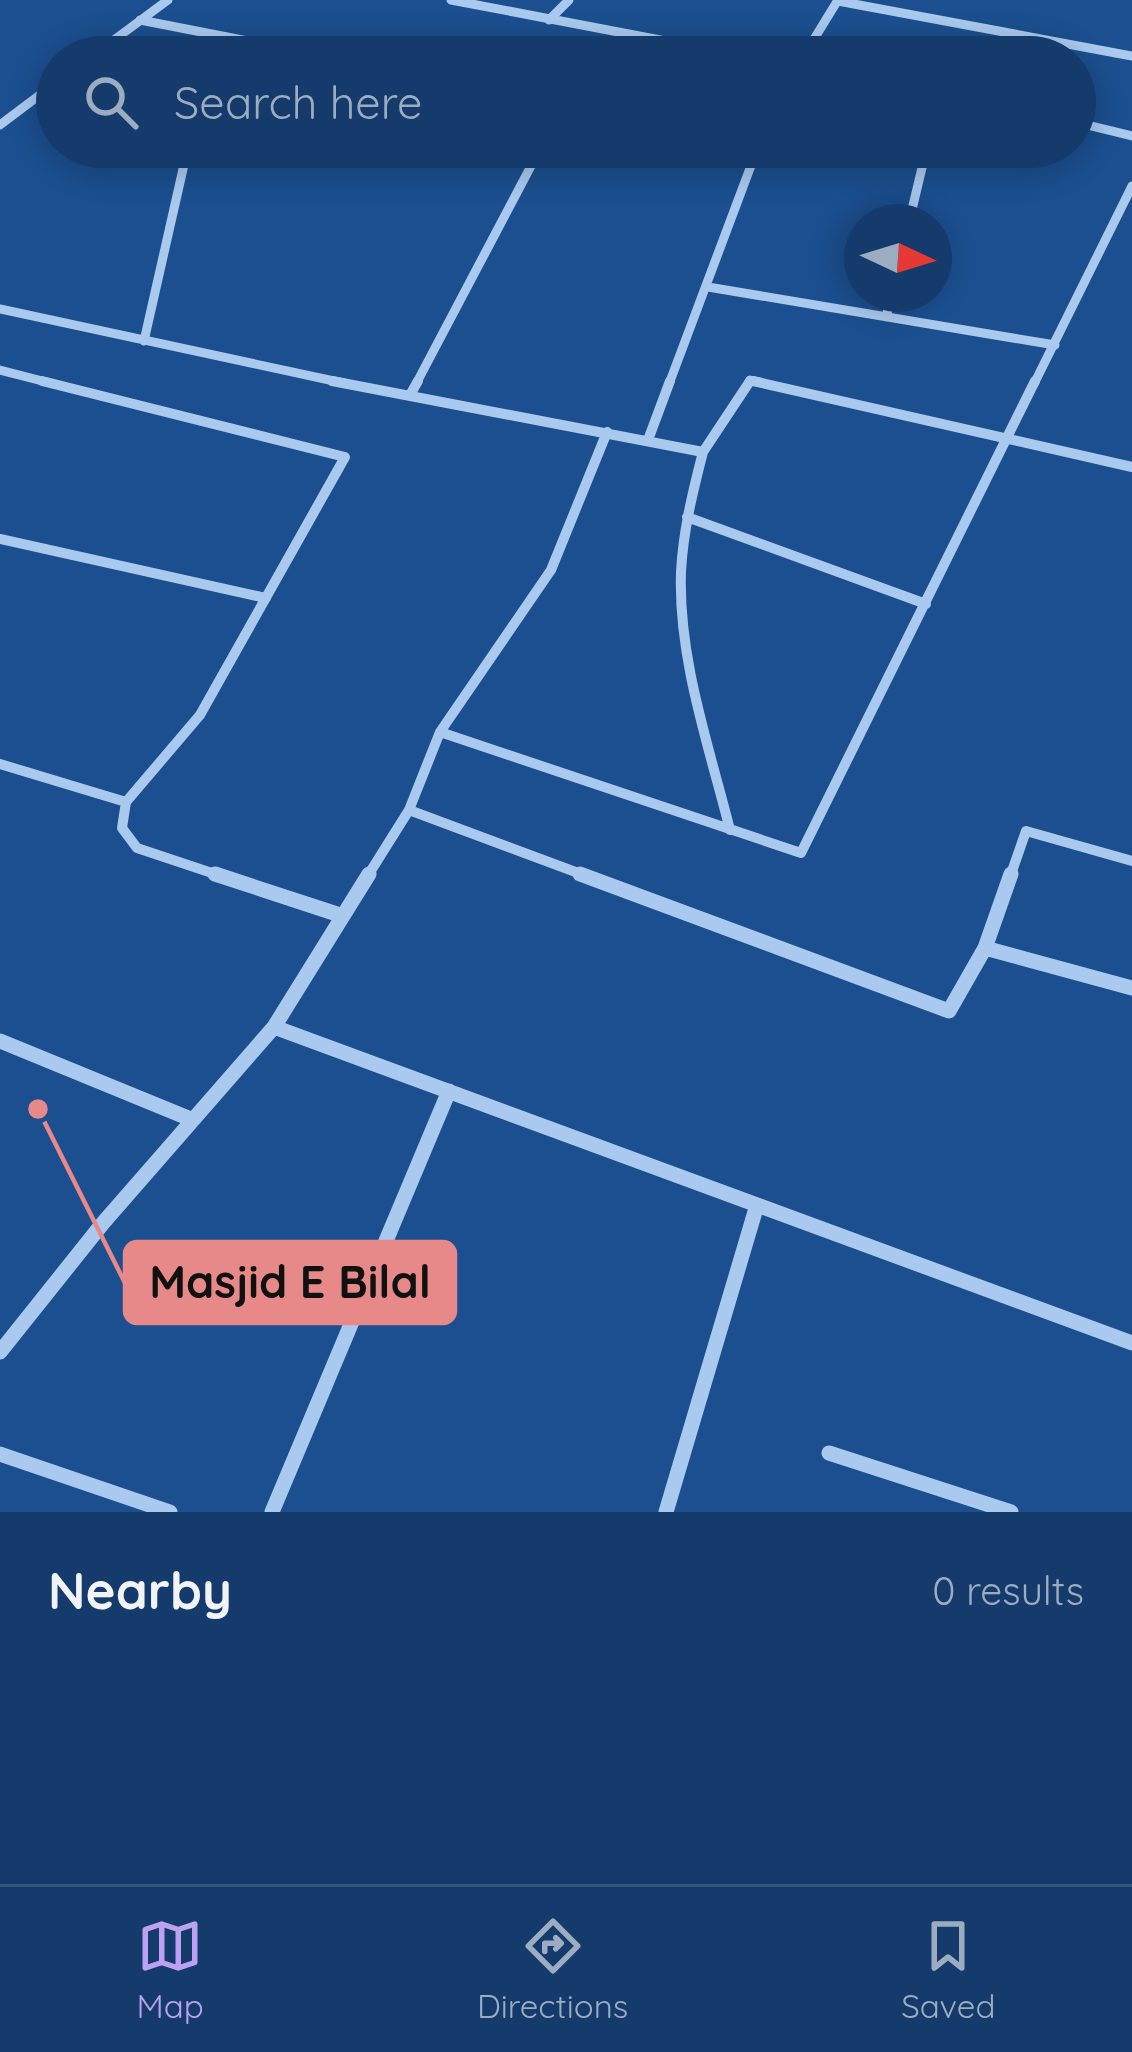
<!DOCTYPE html>
<html lang="en">
<head>
<meta charset="utf-8">
<style>
	:root { --surface:#143b6b; --page:#1d4271; --text:#f1f3f6; --muted:#9dadc1; --line:#33557e; --accent:#bca0f2 }
	body { margin:0; font-family:Quicksand,sans-serif; background:var(--page); color:var(--text) }
	.compass { position:absolute; left:844px; top:204px; width:108px; height:108px; border-radius:50%; background:var(--surface); box-shadow:0 6px 30px #0003; rotate:94deg }
	.list { margin:0; padding:0; list-style:none }
	h2 { display:flex; justify-content:space-between; align-items:center; height:156px; margin:0; padding:0 48px; font-size:51px }
	h2 small { font-size:39px; font-weight:400; color:var(--muted) }
	.icon { flex:none; width:66px; height:66px; fill:none; stroke:currentColor; stroke-width:2; stroke-linecap:round; stroke-linejoin:round }
	.map { position:relative; flex:none; width:1132px; height:1512px; overflow:hidden }
	.search { position:absolute; background:var(--surface); box-shadow:0 6px 30px #0003; left:36px; right:36px; top:36px; height:132px; display:flex; align-items:center; gap:30px; box-sizing:border-box; padding:0 42px; border-radius:66px; color:var(--muted); font-size:45px }
	.sheet { height:372px; background:var(--surface) }
	nav { display:flex; justify-content:space-around; align-items:center; box-sizing:border-box; height:168px; border-top:3px solid var(--line); background:var(--surface); font-size:33px; color:var(--muted) }
	nav a { display:grid; justify-items:center; gap:6px }
	nav .on { color:var(--accent) }
	.map>svg:first-child { display:block }
	.lines { fill:none; stroke-linecap:round; stroke-linejoin:round }
	.street-far2 { stroke:#a9c9ee; stroke-width:9 }
	.street-far1 { stroke:#a9c9ee; stroke-width:10 }
	.street { stroke:#a9c9ee; stroke-width:15 }
	.leader { fill:none; stroke:#e88989; stroke-width:4.5 }
	.callout-dot { fill:#e88989; stroke:#1b4f8f; stroke-width:4.5 }
	.callout { fill:#e88989; stroke:#e88989; stroke-width:4.5 }
	.callout-label { font-size:45px; text-anchor:middle; font-weight:bold; fill:#111 }
</style>
</head>
<body>
<div class="map">
<svg width="1132" height="1512" viewBox="0 0 1132 1512">
	<rect width="100%" height="100%" fill="#1b4f8f"/>
	<g class="lines">
		<path class="street-far2" d="M451,0L749,57
			M838,1L1132,56
			M140,20L329,57
			M549,20L569,0
			M91,57L168,0
			M803,57L838,0
			M1075,122L1132,136
			M0,125L57,82
			M909,222L927,147
			M708,287L1055,345
			M0,309L348,384
			M886,317L892,294
			M144,341L188,147
			M0,370L54,384
			M416,384L541,147
			M669,384L758,147
			M748,384L750,380L766,384
			M1034,384L1132,186"/>
		<path class="street-far1" d="M332,381L703,452L750,381
			M753,381L1132,467
			M410,395L418,381
			M607,432L551,570L440,732L801,853L1035,381
			M648,440L670,381
			M703,452C693,491 683,531 681,572C678,659 709,746 730,830
			M687,517L926,604
			M0,539L266,598
			M0,764L126,802L200,715L345,457L42,381
			M126,802L122,828L137,848L224,877
			M409,810L589,877
			M367,877L409,810L440,732
			M1010,877L1026,831L1132,861"/>
		<path class="street" d="M215,874L343,916
			M580,874L949,1011L985,948L1132,988
			M985,948L1011,874
			M274,1027L1132,1343
			M0,1041L193,1120
			M0,1352L103,1223L274,1027L369,874
			M829,1453L1011,1512
			M0,1454L170,1512
			M272,1512L449,1091
			M666,1512L757,1205"/>
	</g>
	<path class="leader" d="M38 1109L125 1283"/>
	<circle class="callout-dot" cx="38" cy="1109" r="12"/>
	<rect class="callout" x="125" y="1242" width="330" height="81" rx="12"/>
	<g class="callout-label">
		<text x="290" y="1298">Masjid E Bilal</text>
	</g>
</svg>
<svg class="compass" viewBox="-18 -18 36 36"><path d="M0-13l5 13h-10z" fill="#e53935"/><path d="M0 13l5-13h-10z" fill="#9dadc1"/></svg>
<div class="search"><svg class="icon" aria-label="search" viewBox="0 0 24 24"><circle cx="10" cy="10" r="6"/><path d="M15 15l6 6"/></svg>Search here</div>
</div>
<section class="sheet">
<h2>Nearby<small>0 results</small></h2>
<ul class="list">
</ul>
</section>
<nav>
<a class="on"><svg class="icon" aria-label="map" viewBox="0 0 24 24"><path d="M3 6l6-2 6 2 6-2v14l-6 2-6-2-6 2zM9 4v14M15 6v14"/></svg>Map</a>
<a><svg class="icon" aria-label="directions" viewBox="0 0 24 24"><path d="M12 3l9 9-9 9-9-9zM9 14v-3h6M13 9l2 2-2 2"/></svg>Directions</a>
<a><svg class="icon" aria-label="saved" viewBox="0 0 24 24"><path d="M7 4h10v16l-5-4-5 4z"/></svg>Saved</a>
</nav>
</body>
</html>
